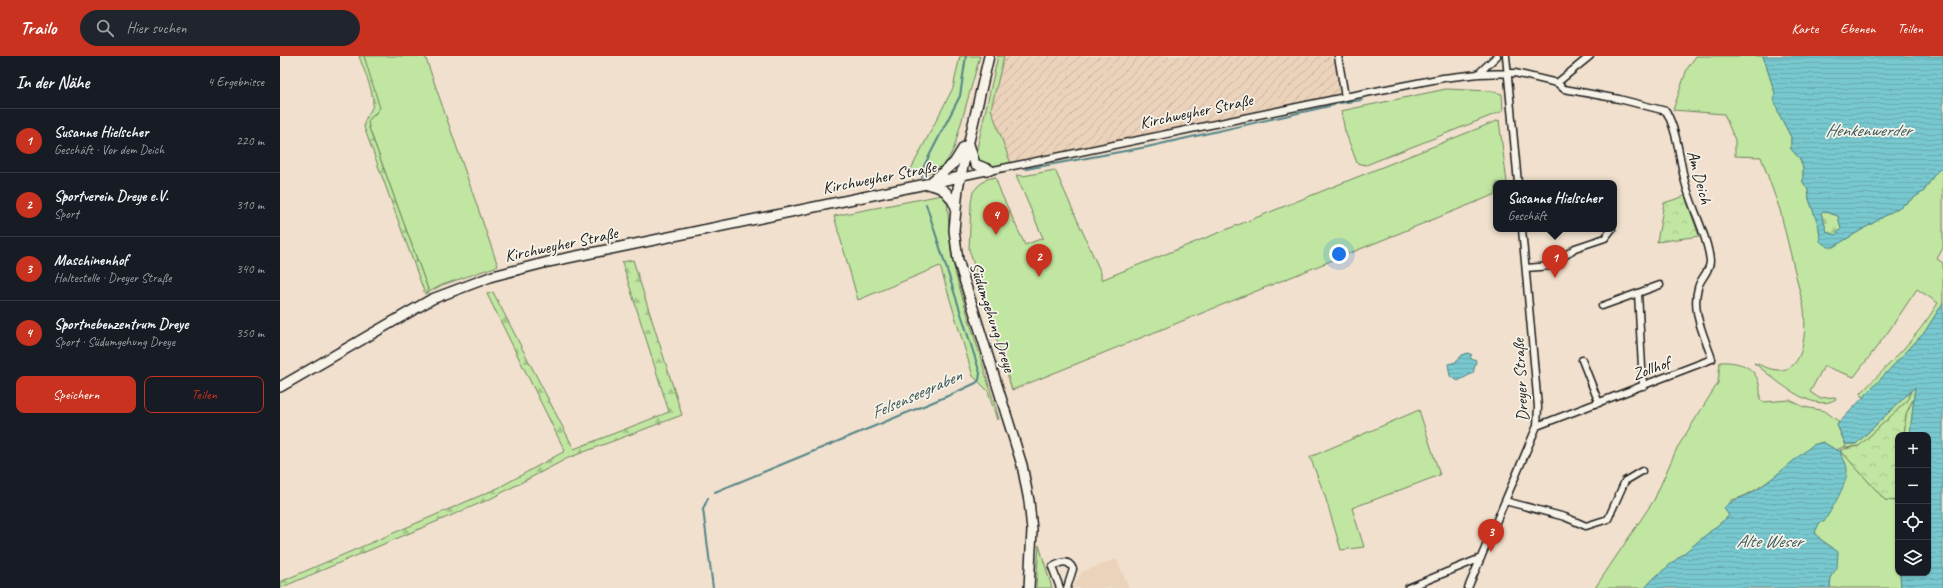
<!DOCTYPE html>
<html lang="de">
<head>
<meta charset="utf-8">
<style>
	:root { --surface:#171b24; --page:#20242c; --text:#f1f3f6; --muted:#9ea1a6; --line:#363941; --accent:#c8321e }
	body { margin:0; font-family:Caveat,sans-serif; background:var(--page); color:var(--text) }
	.controls { position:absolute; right:12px; bottom:12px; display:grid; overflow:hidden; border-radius:8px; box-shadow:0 1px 3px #0004 }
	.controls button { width:36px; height:36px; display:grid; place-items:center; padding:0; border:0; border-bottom:1px solid var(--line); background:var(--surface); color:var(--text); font:20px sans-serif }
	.you { position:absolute; left:1059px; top:198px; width:14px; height:14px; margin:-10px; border:3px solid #fff; border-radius:50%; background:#1a73e8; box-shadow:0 0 0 6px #1a73e833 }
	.badge { display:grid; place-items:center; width:26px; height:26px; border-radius:50%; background:var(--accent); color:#fff; font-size:13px; font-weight:700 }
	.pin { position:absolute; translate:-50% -33px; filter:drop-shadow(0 1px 2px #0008) }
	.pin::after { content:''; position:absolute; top:21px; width:14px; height:12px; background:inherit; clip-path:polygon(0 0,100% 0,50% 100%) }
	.popup { position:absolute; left:1213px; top:124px; width:124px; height:52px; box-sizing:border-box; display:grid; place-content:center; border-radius:8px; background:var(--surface); filter:drop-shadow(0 1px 3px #0005); font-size:13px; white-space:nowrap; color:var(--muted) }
	.popup b { font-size:15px; color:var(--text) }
	.popup::after { content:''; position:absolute; left:50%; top:100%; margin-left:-8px; border:8px solid transparent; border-top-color:var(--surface) }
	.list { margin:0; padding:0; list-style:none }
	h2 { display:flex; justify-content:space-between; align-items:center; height:52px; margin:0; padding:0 16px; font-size:17px }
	h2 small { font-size:13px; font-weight:400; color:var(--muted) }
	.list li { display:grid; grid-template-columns:26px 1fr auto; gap:12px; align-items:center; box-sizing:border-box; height:64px; padding:0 16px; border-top:1px solid var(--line) }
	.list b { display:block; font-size:15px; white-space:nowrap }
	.list p { margin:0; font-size:13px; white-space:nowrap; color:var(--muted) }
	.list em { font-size:13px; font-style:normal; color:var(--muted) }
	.actions { display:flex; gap:8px; padding:12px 16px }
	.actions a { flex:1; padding:9px 0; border:1px solid var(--accent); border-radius:8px; text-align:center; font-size:14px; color:var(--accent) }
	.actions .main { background:var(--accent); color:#fff }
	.icon { flex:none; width:22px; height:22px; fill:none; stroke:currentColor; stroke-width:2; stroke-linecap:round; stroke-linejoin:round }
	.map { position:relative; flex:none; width:1663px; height:532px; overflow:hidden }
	header { display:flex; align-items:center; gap:24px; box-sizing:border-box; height:56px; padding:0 20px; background:var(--accent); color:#fff }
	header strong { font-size:19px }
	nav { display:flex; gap:22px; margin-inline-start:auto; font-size:14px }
	.search { width:280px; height:36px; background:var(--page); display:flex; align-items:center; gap:10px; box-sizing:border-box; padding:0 14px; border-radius:22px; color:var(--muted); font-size:15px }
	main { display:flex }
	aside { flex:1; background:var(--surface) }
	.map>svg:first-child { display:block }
	.built { fill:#ebd2ba }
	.industrial { fill:url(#industrial-furrows) }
	.grass { fill:#c0e6a1; stroke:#6e815e }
	.forest { fill:url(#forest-firs); stroke:#6e815e }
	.park { fill:url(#park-crowns); stroke:#6e815e }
	.water { fill:url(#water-rules); stroke:#538487; fill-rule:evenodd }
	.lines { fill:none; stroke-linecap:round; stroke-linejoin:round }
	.stream { stroke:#538487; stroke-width:2 }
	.minor-casing { stroke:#1c1c1c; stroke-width:9 }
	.secondary-casing { stroke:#1c1c1c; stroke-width:12 }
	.minor { stroke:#f7f3e8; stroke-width:6 }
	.secondary { stroke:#f7f3e8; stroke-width:9 }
	.labels { text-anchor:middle; stroke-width:3.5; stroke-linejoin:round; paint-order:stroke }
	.street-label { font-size:17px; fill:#1c1c1c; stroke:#f7f3e8 }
	.water-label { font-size:18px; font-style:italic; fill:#3c595b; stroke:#f7f3e8 }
</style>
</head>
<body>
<header>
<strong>Trailo</strong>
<div class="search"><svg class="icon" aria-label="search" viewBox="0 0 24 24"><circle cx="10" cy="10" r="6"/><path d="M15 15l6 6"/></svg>Hier suchen</div>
<nav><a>Karte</a><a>Ebenen</a><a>Teilen</a></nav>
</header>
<main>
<aside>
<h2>In der Nähe<small>4 Ergebnisse</small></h2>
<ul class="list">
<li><span class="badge">1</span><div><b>Susanne Hielscher</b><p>Geschäft · Vor dem Deich</p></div><em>220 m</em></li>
<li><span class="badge">2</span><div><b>Sportverein Dreye e.V.</b><p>Sport</p></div><em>310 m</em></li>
<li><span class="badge">3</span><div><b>Maschinenhof</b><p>Haltestelle · Dreyer Straße</p></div><em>340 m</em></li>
<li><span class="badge">4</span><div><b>Sportnebenzentrum Dreye</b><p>Sport · Südumgehung Dreye</p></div><em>350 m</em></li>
</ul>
<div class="actions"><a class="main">Speichern</a><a>Teilen</a></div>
</aside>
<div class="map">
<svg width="1663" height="532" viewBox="0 0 1663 532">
	<defs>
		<pattern id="industrial-furrows" width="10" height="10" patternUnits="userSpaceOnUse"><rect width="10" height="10" fill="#ebd2ba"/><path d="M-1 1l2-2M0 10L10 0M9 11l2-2" fill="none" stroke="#c9b49f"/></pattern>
		<pattern id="forest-firs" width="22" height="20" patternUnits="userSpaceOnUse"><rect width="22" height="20" fill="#c0e6a1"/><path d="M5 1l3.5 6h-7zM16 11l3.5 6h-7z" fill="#a4c58a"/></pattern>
		<pattern id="park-crowns" width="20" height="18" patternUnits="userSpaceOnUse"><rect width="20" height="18" fill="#c0e6a1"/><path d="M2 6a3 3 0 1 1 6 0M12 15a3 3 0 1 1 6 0" fill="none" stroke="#a4c58a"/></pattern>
		<pattern id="water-rules" width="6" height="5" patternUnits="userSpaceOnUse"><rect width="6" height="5" fill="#78c9cf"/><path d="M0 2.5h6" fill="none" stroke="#67acb1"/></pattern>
	</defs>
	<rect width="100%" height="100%" fill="#f0e0cd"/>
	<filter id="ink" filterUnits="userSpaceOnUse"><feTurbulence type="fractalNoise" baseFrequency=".025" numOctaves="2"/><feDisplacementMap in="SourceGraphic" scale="8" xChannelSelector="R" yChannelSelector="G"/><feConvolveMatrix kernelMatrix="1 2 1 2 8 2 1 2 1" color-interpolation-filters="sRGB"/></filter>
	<g filter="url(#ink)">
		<path class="built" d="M836,503L849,532H793L802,516Z"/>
		<path class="industrial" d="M724,0H1056L1062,39L731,108L711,53Z"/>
		<path class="grass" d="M84,0H145L218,210L162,229L149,236L89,72L88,65L97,56Z
			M680,0H700L674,92L666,107L656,114L648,117H629L673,32Z
			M718,0H724L711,53L731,108C718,109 704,113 695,101Z
			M1416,0H1483L1495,37L1499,58L1511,81V93L1520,103L1523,112V126L1528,134L1529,143L1539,171L1540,185L1553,191L1628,146L1644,135L1654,119L1663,110V192L1657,203L1663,207V247L1644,277L1584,341L1581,340V337C1609,308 1637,282 1658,247L1637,233L1608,276L1574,321L1544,310L1530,336L1539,342L1555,341L1556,343C1532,359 1493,321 1474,307C1481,309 1490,314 1498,314C1526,316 1526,271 1524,253L1500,154L1481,101L1455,100V84L1444,58L1393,54L1407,13Z
			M1166,33L1210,35L1222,38L1223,55L1086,109L1077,107L1065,75L1061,55Z
			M1219,64L1227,127H1216V138L732,334L689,193L691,147L693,136L698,130L707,123L715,121L721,137L745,189L763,182L736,119L743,120L775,114L821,217V224Z
			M662,139L667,144L671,196L676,220L719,363L717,364L708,335L693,320L660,210L578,244L554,160Z
			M1440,306C1466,305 1482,315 1480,343L1483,346L1510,344L1524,351L1545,355L1559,366L1557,369L1566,390L1556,394L1543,386L1533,389C1512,405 1477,440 1451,444L1449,460L1374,522L1365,532H1315L1374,444L1397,392L1438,327Z
			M1139,354L1160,419L1072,452L1084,491L1061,494L1045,440L1030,401Z
			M1561,395L1605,444L1618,445V517H1620L1621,532H1550L1553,492L1540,483L1535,476L1565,406L1561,399Z
			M759,489L772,532H756Z"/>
		<path class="forest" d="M79,0H84L100,52L88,65L89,72L149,236L145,238L84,71C83,62 92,56 93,48C94,36 83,12 79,0Z
			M1543,155L1558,160L1561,173L1555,179L1547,176L1541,157Z
			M353,204L402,359L288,402L210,443L0,532V526L218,432L285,395L207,238L213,236L294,393L389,356L342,206Z
			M1631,335L1627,345L1579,390L1565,392L1566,388H1576Z
			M1634,341L1630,379H1624L1626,358Z"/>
		<path class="park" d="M1405,140L1419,180L1377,186L1384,147Z
			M1635,330L1634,341L1626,358L1624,379H1618V445L1605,444L1560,394L1579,390L1627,345L1631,335Z"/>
		<path class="water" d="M1483,0H1663V110L1654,119L1644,135L1628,146L1553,191H1547L1540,185L1539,171L1529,143L1528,134L1523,126V112L1520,103L1511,93V81L1499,58L1494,43L1495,37ZM1543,155L1558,160L1561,173L1555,179L1547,176L1541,157Z
			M1663,247V532H1621L1620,517H1648V379H1630L1635,331L1576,388H1566L1557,369L1644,277Z
			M1188,297L1192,299L1190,300L1192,304L1195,303L1196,306L1193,317L1178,325L1170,320L1168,308L1176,306L1182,299Z
			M1543,386L1556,394L1561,395V399C1564,404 1567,408 1567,414C1568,427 1551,454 1544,466H1540L1535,476L1540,483L1558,496L1557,512L1551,520L1550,532H1365L1374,522L1449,460L1444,452C1453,442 1462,443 1473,436C1494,423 1513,404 1533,389Z"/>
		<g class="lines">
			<path class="stream" d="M1060,47L1082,44
				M746,113L867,91L1054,49
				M642,121L641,116L645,108L680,40L686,0
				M435,436L670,339L696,327L699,324L700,317L646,148
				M428,442L423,453L433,532"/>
			<g class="minor-casing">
				<path id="minor" d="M1058,0L1065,41
					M1226,0L1238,127
					M1198,18L1217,0
					M1277,27L1310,0
					M680,121L1065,41L1163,22L1198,18L1235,17L1277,27L1284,33L1339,43L1386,55C1398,77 1399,102 1405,126C1411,150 1428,181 1430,205C1430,216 1420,222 1418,232C1411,256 1425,281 1432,303L1257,370
					M1246,212L1272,210L1295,192L1325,182L1332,173
					M1322,250L1358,237
					M1302,304L1319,347
					M1363,330L1358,237L1380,229
					M1225,445L1285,461L1306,470L1328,463L1345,425L1362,415
					M780,532L772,511C781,506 788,503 793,513L787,532
					M1128,532L1201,502
					M1188,532L1257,370L1258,351L1242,173"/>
			</g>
			<g class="secondary-casing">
				<path id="secondary" d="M709,0L678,132L674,174L678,204L742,409L749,445L752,474L749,532
					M689,88L695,108L710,114
					M651,126L674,107L684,91
					M650,129C664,131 669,138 676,151
					M0,331L152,243L213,220L268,206L680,121"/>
			</g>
			<use href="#minor" class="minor"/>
			<use href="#secondary" class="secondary"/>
		</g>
	</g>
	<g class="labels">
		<g class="street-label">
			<text transform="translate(916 55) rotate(-12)" y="6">Kirchweyher Straße</text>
			<text transform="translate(599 121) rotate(-11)" y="6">Kirchweyher Straße</text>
			<text transform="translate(1420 121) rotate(75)" y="6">Am Deich</text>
			<text transform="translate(281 188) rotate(-12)" y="6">Kirchweyher Straße</text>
			<text transform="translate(713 261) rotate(72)" y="6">Südumgehung Dreye</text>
			<text transform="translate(1371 312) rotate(-20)" y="6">Zollhof</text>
			<text transform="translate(1240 324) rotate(-93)" y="6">Dreyer Straße</text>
		</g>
		<g class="water-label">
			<text x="1588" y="80">Henkenwerder</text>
			<text transform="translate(636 338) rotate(-24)" y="6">Felsenseegraben</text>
			<text x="1489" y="491">Alte Weser</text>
		</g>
	</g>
</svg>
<div class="controls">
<button>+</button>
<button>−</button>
<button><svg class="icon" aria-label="locate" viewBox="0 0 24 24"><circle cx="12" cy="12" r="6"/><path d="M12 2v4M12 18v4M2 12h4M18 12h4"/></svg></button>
<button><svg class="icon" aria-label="layers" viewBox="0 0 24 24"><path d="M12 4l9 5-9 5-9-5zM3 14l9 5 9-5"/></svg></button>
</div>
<div class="you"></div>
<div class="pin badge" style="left:1275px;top:222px">1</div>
<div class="popup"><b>Susanne Hielscher</b>Geschäft</div>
<div class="pin badge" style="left:759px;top:221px">2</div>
<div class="pin badge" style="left:1211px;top:496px">3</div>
<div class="pin badge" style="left:716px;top:179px">4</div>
</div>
</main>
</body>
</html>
